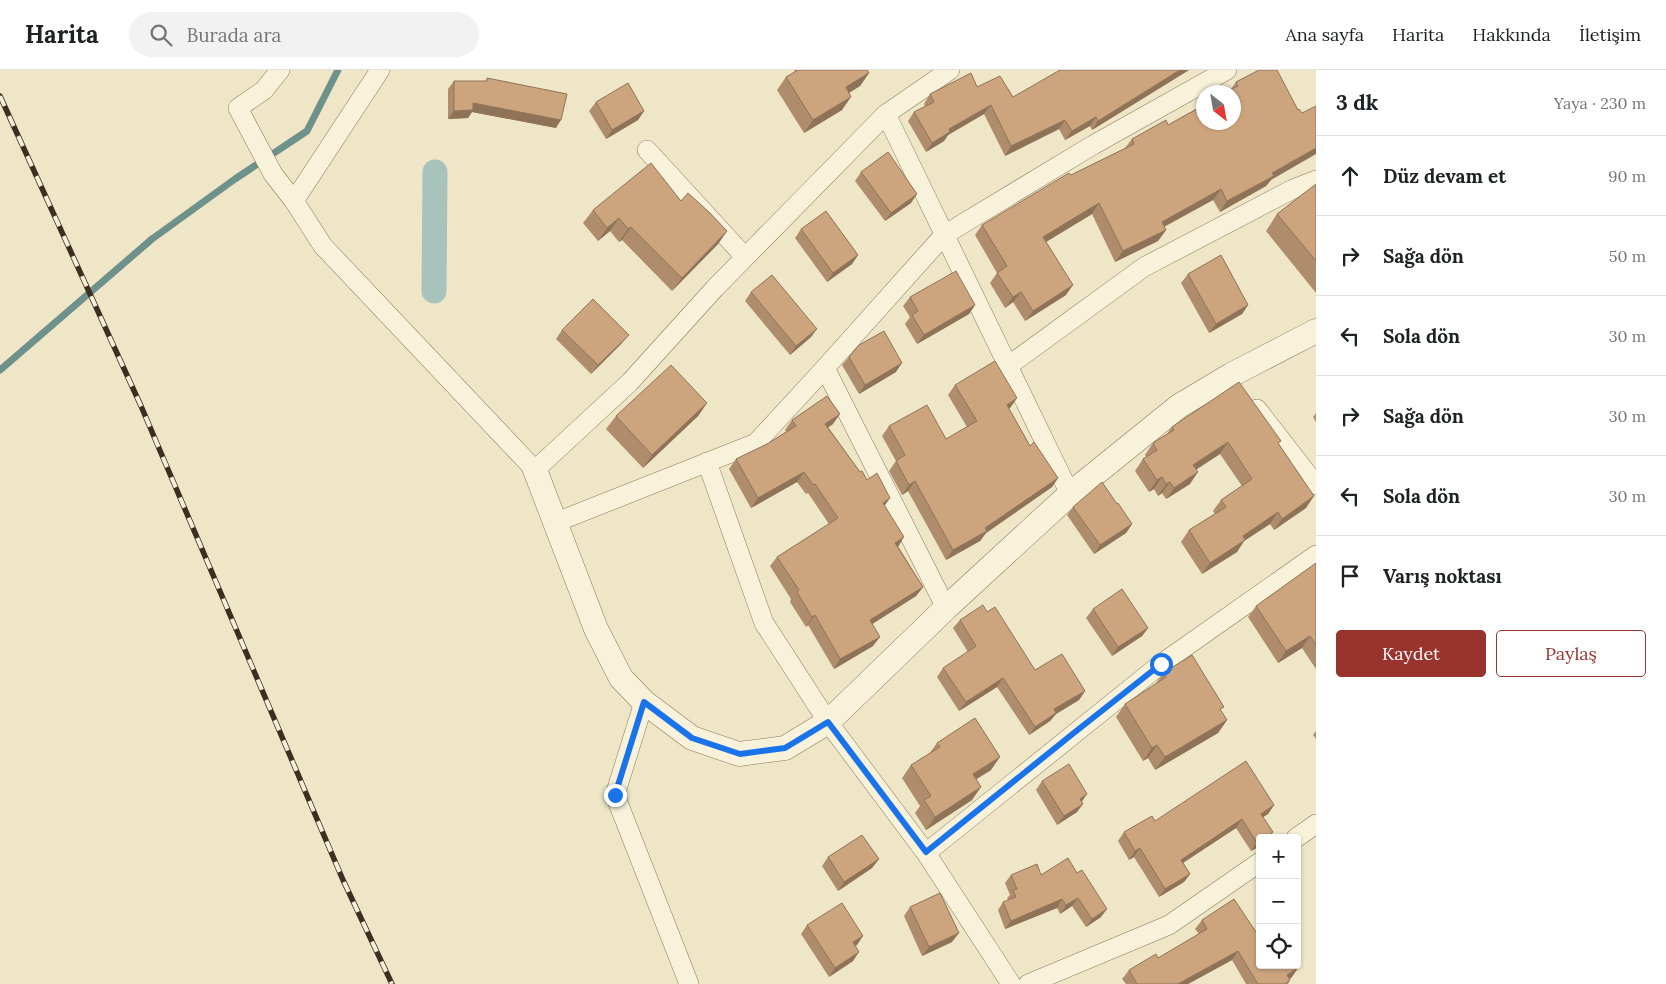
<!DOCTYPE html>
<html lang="tr">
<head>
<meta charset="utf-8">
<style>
	:root { --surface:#fff; --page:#f2f2f2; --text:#202124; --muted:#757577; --line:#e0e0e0; --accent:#98342d }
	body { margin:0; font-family:Lora,serif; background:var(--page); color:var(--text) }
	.controls { position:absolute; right:15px; bottom:15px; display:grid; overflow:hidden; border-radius:5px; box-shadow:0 1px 4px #0004 }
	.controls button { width:45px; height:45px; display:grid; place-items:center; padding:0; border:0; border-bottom:1px solid var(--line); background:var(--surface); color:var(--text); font:25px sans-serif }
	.compass { position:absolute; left:1196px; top:15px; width:45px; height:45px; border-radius:50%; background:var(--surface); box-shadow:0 1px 4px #0004; rotate:149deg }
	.stop { position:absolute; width:15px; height:15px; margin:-11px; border:4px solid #1a73e8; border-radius:50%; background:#fff }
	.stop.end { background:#1a73e8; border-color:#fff; box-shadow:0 1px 5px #0008 }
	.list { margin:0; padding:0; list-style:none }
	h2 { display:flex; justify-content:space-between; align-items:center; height:65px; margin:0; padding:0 20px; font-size:21px }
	h2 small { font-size:16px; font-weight:400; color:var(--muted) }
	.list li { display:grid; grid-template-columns:32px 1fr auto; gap:15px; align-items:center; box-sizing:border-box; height:80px; padding:0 20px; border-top:1px solid var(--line) }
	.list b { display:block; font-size:19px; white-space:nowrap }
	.list em { font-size:16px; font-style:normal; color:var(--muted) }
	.actions { display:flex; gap:10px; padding:15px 20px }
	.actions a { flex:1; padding:11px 0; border:1px solid var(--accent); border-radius:5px; text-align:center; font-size:18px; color:var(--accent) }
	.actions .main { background:var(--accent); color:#fff }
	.icon { flex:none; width:28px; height:28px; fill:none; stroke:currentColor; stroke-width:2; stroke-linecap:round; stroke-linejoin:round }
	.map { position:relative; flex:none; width:1316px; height:914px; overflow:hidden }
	header { display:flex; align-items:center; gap:30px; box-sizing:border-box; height:70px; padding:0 25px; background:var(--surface); border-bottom:1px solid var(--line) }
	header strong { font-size:24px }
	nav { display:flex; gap:28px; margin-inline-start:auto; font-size:18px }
	.search { width:350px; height:45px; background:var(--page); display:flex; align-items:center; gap:12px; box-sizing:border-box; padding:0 18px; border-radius:28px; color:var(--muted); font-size:19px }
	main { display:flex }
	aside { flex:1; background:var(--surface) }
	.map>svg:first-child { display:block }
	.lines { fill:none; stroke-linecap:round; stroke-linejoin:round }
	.stream { stroke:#6f918b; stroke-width:7 }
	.canal { stroke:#a8c2bc; stroke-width:25 }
	.minor-casing { stroke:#8a785c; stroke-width:20 }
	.tertiary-casing { stroke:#8a785c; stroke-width:25 }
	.minor { stroke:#f9f2db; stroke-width:19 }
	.tertiary { stroke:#f9f2db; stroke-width:24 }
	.rail-casing { stroke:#3a2f20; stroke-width:5.5 }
	.rail { stroke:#f6efd7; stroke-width:4; stroke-dasharray:11; stroke-linecap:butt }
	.wall { fill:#af8d6c }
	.shaded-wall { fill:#8f7358 }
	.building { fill:#cca47e; stroke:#8f7358 }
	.route { stroke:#1a73e8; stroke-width:6 }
</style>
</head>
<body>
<header>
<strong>Harita</strong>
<div class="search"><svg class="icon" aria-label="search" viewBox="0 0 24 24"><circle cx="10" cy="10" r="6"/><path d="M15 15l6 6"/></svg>Burada ara</div>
<nav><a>Ana sayfa</a><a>Harita</a><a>Hakkında</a><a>İletişim</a></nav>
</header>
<main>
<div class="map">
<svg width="1316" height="914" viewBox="0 0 1316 914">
	<rect width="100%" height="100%" fill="#eee6c7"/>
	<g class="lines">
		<path class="stream" d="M0,300L152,169L235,109L307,61L338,0"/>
		<path class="canal" d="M434,221L435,102"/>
		<g class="minor-casing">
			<path id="minor" d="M280,0L264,20L238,38L273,104L294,131L323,176L535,400L630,312L715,218L886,44
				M950,0L886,44L1070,424
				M647,80L745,187
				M294,131L380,0
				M1008,296L1144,197L1293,119L1316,110
				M825,298L946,538
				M1257,339L1316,415
				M707,392L764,553L828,652L926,783L1011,914
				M554,453L756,373L825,298L944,165L1093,75L1227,0
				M644,632L615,725L689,914
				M1296,768L1316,754
				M926,783L1161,594L1316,485
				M1028,914L1169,855L1260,792"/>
		</g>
		<g class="tertiary-casing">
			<path id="tertiary" d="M535,400L596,559L621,608L644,632L692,668L739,684L785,678L828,652L946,538L1070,424L1179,336L1231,305L1316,261"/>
		</g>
		<use href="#minor" class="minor"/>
		<use href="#tertiary" class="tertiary"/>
		<g class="rail-casing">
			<path id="rail" d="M0,26L141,336L343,810L392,914"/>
		</g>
		<use href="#rail" class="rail"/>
	</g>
	<path class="wall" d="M794,0H867L869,3L860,16L849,23L842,40L804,63L777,20L786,7L795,2Z
		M1189,0L1092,60L1090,56L1065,70L1059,59L1005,86L984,44L948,65L944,71L926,82L908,51L914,42L925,36L924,34L930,24L977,17L1013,27Z
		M1259,0L1271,110L1266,116L1220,142L1213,130L1164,157L1166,160L1158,171L1115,192L1092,144L1046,172L1066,225L1025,251L1013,232L1005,238L990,213L997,203L975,165L982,155L1071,105L1125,78L1132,69L1168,55L1231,19L1236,12Z
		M487,8L556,58L472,42L468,48L448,49V19L454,11H486Z
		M596,32L644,41L638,50L606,69L589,41Z
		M861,102L911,133L885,151L855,111Z
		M1316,114V223L1266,161L1277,144Z
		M681,131L727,161L718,174L672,221L622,170L619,172L610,161L598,171L583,153L593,140Z
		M801,159L858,185L852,194L827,212L795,168Z
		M1188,204L1248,235L1242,244L1209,263L1181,213Z
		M751,222L811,267L790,285L745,231Z
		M910,227L975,235L969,244L917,274L905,254L910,247L903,236Z
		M562,260L622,273L591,304L556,269Z
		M849,287L896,302L859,324L842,295Z
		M955,315L1017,328L1009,339L1030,376L1058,408L1052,417L986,463L980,471L946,490L908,421L902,425L889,401L896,391L882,366L889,356L946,369L967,357L948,325Z
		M707,333L698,346L643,398L606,359L616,346Z
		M1316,343V352L1313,347Z
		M792,350L833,354L828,357L884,435L898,476L923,517L916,526L872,554L873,576L834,599L808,555L806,557L790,532L791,529L770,496L777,487L829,454L808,423L806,424L797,412L751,438L729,399L736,389L767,374L786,362L785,360Z
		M1172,357L1279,374L1306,438L1274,460L1270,454L1244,471L1237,482L1202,504L1181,472L1189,460L1215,444L1213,441L1221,430L1242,416L1220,384L1196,399L1190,414L1166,429L1162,423L1158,426L1154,419L1149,422L1135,401L1143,389L1146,387L1145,385L1153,373L1167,364Z
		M1073,437L1132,454L1126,463L1094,484L1067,445Z
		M1316,493V599L1302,578L1278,593L1248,547L1256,536Z
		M1093,539L1148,558L1142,566L1112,586L1086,548Z
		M987,542L1035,600L1085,621L1079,630L1056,644L1050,651L1029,665L997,617L959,641L937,607L943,598L968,582L953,558L960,550Z
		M1163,603L1221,641L1227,650L1218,663L1155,700L1148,688L1143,691L1116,647L1125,634L1155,615Z
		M1316,661V669L1313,665Z
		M937,673L991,700L976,709L972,730L926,760L915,743L920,736L902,708L911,695L929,684Z
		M1042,711L1082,731L1077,742L1057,755L1036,720Z
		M1274,735L1268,744L1263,747L1273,762L1269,768H1260V776L1251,781L1236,758L1183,793L1190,804L1184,812L1159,827L1134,787L1129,790L1118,771L1124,762L1155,751Z
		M828,787L879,789L872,798L838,821L822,796Z
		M1068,788L1101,847L1086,857L1072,836L1060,844L1057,838L1005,859L998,840L1003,832L1008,830L1007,828L1010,825L1005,813L1011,805H1041Z
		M910,837L952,872L922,886L904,846Z
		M1202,850L1260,895L1292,907L1290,909V910L1288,914H1246L1232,890L1188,914H1126L1122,909L1129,900L1158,888L1199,864L1195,859Z
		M807,855L857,875L855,876L853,891L829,907L801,864Z"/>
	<path class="shaded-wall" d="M1180,0H1189L1092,60L1098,51Z
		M869,3L860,16L837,30L846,17Z
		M851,27L842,40L804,63L813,50Z
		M473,33L561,50L556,58L472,42L468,48L448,49L454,41Z
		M991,35L984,44L948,65L944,71L926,82L932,73L949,59Z
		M644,41L638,50L606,69L612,60Z
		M1096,47L1090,56L1065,70L1072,61Z
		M1065,50L1059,59L1005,86L1011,76Z
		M1316,78V84L1271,110L1266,116L1220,142L1227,131L1272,103Z
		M1221,119L1213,130L1154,162L1162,152Z
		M917,124L911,133L885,151L891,143Z
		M1099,133L1092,144L1036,178L1043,167Z
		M619,148L610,161L598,171L607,158Z
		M631,157L622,170L619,172L628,159Z
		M1166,160L1158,171L1115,192L1123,181Z
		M727,161L718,174L672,221L682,208Z
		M858,185L852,194L827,212L833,203Z
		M1073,215L1066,225L1025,251L1033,241Z
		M1021,222L1013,232L1005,238L1013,227Z
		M975,235L969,244L917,274L924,265Z
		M1248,235L1242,244L1209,263L1216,254Z
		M817,259L811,267L790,285L796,276Z
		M629,265L622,273L591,304L598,295Z
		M902,293L896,302L859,324L865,315Z
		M1017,328L1010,338L1000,344L1007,335Z
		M707,333L698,346L643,398L652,385Z
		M840,344L833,354L819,364L825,354Z
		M1228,372L1220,384L1185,407L1193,395Z
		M804,402L797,412L751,438L758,428Z
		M1198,402L1190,414L1166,429L1174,418Z
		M1162,407L1154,419L1149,422L1157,410Z
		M1058,408L1052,417L986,463L980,471L946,490L953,480Z
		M915,411L908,421L902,425L909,415Z
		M1170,412L1162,423L1158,426L1166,414Z
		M1314,426L1306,438L1274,460L1282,449Z
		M890,428L883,438V433Z
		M1278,442L1270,454L1244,471L1237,482L1202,504L1210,493L1243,466Z
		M1132,454L1126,463L1094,484L1100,475Z
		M904,467L898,477L895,473Z
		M923,517L916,526L863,560L870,550Z
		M815,545L808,555L806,557L812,547Z
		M1148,558L1142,566L1112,586L1118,577Z
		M1310,566L1302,578L1278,593L1286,581Z
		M880,567L873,576L834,599L840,589Z
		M1003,608L997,617L959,641L966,632Z
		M1085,621L1079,630L1056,644L1050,651L1029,665L1035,657L1054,639Z
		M1227,650L1218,663L1155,700L1165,687Z
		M1157,675L1148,688L1143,691L1152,678Z
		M1000,687L991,700L964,717L973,704Z
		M981,717L972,730L926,760L935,747Z
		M1087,724L1081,733L1080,729Z
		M1083,734L1077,742L1057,755L1064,746Z
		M1274,735L1268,744L1255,752L1261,744Z
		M1242,749L1236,758L1175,798L1181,790Z
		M1273,762L1269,768H1265Z
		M1260,771V776L1251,781L1257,773Z
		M1140,778L1134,787L1129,790L1135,781Z
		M879,789L872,798L838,821L844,812Z
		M1190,804L1184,812L1159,827L1165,819Z
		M1078,828L1072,836L1060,844L1066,835Z
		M1062,829L1057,838L1005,859L1011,851Z
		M1107,839L1101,847L1086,857L1092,849Z
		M959,863L952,872L922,886L929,877Z
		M863,866L857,875L847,881L853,872Z
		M1238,881L1232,890L1188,914H1178Z
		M859,882L853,891L829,907L835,898Z
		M1298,898L1292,907L1281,914L1287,905Z"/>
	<path class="building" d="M798,0H867L869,3L846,17L851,27L813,50L786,7Z
		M1060,0H1180L1098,51L1096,47L1072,61L1065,50L1011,76L991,35L949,59L950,62L932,73L914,42L934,32L930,24L971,3L977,17L1000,6L1013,27Z
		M1259,0H1277L1298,40L1299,39L1302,43L1316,36V78L1272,103L1274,106L1227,131L1221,119L1162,152L1166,160L1123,181L1099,133L1043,167L1073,215L1033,241L1021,222L1013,227L997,203L1007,196L982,155L1069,103L1071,105L1134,74L1132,69L1166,50L1168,55L1204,35V52H1234V22H1225L1238,16L1236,12Z
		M487,8L567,24L561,50L473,33V40L454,41V11H487Z
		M628,13L644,41L612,60L596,32Z
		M888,82L917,124L891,143L861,102Z
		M651,93L681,131L688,123L709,142L727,161L682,208L631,157L628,159L619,148L607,158L593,140Z
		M1316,114V191L1277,144Z
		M826,141L858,185L833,203L801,159Z
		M1221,185L1248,235L1216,254L1188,204Z
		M956,201L975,235L924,265L912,245L918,241L910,227Z
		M772,205L817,259L796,276L751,222Z
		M593,229L629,265L598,295L562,260Z
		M884,261L902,293L865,315L849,287L859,275Z
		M995,291L1017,328L1007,335L1030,376L1034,372L1058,408L985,458L987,461L953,480L915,411L909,415L896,391L905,385L889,356L927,335L946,369L977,351L955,315Z
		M671,295L707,333L652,385L616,346Z
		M1239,312L1281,371L1278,373L1314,426L1282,449L1278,442L1243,466L1245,470L1210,493L1189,460L1226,437L1221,430L1252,409L1228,372L1193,395L1198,402L1174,418L1170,412L1166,414L1162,407L1157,410L1143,389L1157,380L1153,373L1174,360L1172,357Z
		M827,326L840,344L825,354L860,402L862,401L867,410L877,403L890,428L883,433L904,467L895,473L923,517L870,550L880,567L840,589L815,545L812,547L797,522L799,520L777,487L838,448L815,414L813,415L804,402L758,428L736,389L767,374L796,356L792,350Z
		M1102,412L1117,434L1118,433L1132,454L1100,475L1073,437Z
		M1316,493V575L1310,566L1286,581L1256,536Z
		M1122,519L1148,558L1118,577L1093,539Z
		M983,535L987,542L995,537L1035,600L1062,584L1085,621L1054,639L1056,643L1035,657L1003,608L966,632L943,598L976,576L960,550Z
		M1192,585L1224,637L1220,639L1227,650L1165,687L1157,675L1152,678L1125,634L1166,607L1163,603Z
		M975,648L1000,687L973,704L981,717L935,747L924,730L931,726L911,695L940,677L937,673Z
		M1246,691L1274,735L1261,744L1273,762L1265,768H1260V771L1257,773L1242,749L1181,790L1190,804L1165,819L1140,778L1135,781L1124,762L1152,746L1155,751Z
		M1069,694L1087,724L1080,729L1083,734L1064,746L1042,711Z
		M862,765L879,789L844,812L828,787Z
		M1068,788L1077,803L1082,800L1107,839L1092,849L1078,828L1066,835L1062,829L1011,851L1003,832L1016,827L1013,820L1017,819L1011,805L1037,794L1041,805Z
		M940,823L959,863L929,877L910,837Z
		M1234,829L1260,868V895H1296L1298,898L1287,905L1290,910L1285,914H1258L1238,881L1178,914H1137L1129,900L1156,884L1158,888L1207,859L1202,850Z
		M842,833L863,866L853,872L859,882L835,898L807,855Z"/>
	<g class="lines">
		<path class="route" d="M615,725L644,632L692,668L740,684L785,678L828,652L926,782L1070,666L1161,594"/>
	</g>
</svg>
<div class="controls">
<button>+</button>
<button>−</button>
<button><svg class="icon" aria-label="locate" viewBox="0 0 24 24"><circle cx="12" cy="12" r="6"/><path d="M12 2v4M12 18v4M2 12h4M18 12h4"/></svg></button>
</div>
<svg class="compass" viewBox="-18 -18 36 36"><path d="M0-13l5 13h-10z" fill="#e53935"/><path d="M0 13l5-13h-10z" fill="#757577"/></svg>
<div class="stop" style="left:1161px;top:594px"></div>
<div class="stop end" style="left:615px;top:725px"></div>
</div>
<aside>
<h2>3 dk<small>Yaya · 230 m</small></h2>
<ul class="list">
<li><svg class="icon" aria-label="ahead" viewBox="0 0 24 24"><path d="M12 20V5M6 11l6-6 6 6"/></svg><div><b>Düz devam et</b></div><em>90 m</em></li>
<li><svg class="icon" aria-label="right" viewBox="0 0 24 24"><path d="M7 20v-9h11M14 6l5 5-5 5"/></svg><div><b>Sağa dön</b></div><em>50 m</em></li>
<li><svg class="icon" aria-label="left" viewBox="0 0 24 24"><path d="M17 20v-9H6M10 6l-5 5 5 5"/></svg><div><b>Sola dön</b></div><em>30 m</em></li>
<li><svg class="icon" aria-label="right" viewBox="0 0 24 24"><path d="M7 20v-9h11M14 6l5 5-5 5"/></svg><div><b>Sağa dön</b></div><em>30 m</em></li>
<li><svg class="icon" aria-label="left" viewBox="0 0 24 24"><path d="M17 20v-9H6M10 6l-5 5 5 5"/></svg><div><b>Sola dön</b></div><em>30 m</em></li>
<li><svg class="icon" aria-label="arrive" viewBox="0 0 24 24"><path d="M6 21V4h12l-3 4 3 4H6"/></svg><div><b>Varış noktası</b></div></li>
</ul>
<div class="actions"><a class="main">Kaydet</a><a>Paylaş</a></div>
</aside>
</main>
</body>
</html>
